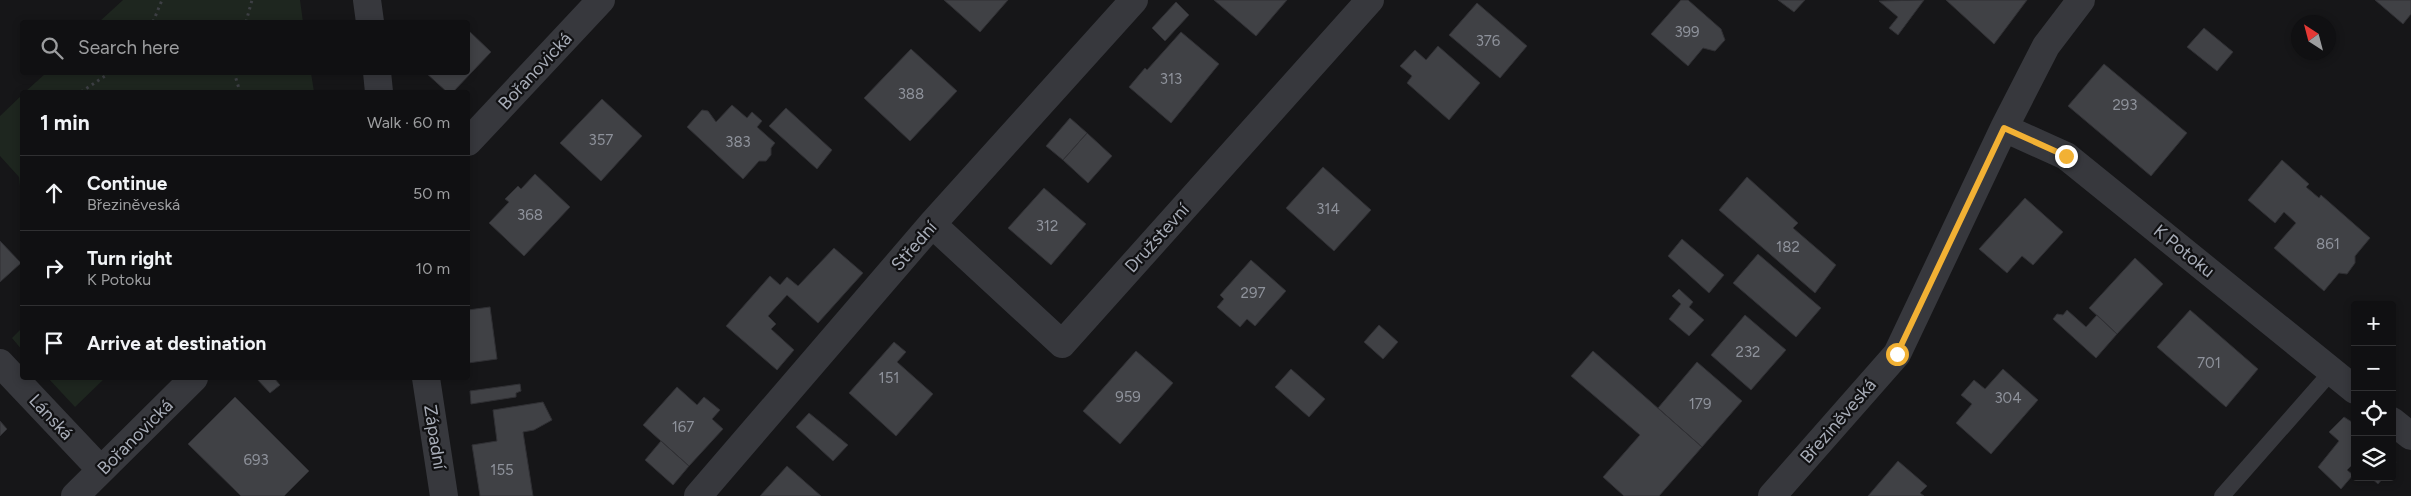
<!DOCTYPE html>
<html lang="en">
<head>
<meta charset="utf-8">
<style>
	:root { --surface:#101012; --page:#1e1e20; --text:#f1f3f6; --muted:#9c9d9f; --line:#303032 }
	body { margin:0; font-family:Figtree,sans-serif; background:var(--page); color:var(--text) }
	.controls { position:absolute; right:15px; bottom:15px; display:grid; overflow:hidden; border-radius:5px; box-shadow:0 2px 8px #0003 }
	.controls button { width:45px; height:45px; display:grid; place-items:center; padding:0; border:0; border-bottom:1px solid var(--line); background:var(--surface); color:var(--text); font:25px sans-serif }
	.compass { position:absolute; left:2291px; top:15px; width:45px; height:45px; border-radius:50%; background:var(--surface); box-shadow:0 2px 8px #0003; rotate:324deg }
	.stop { position:absolute; width:15px; height:15px; margin:-11px; border:4px solid #f2b134; border-radius:50%; background:#fff }
	.stop.end { background:#f2b134; border-color:#fff; box-shadow:0 1px 5px #0008 }
	.list { margin:0; padding:0; list-style:none }
	h2 { display:flex; justify-content:space-between; align-items:center; height:65px; margin:0; padding:0 20px; font-size:21px }
	h2 small { font-size:16px; font-weight:400; color:var(--muted) }
	.list li { display:grid; grid-template-columns:32px 1fr auto; gap:15px; align-items:center; box-sizing:border-box; height:75px; padding:0 20px; border-top:1px solid var(--line) }
	.list b { display:block; font-size:19px; white-space:nowrap }
	.list p { margin:0; font-size:16px; white-space:nowrap; color:var(--muted) }
	.list em { font-size:16px; font-style:normal; color:var(--muted) }
	.icon { flex:none; width:28px; height:28px; fill:none; stroke:currentColor; stroke-width:2; stroke-linecap:round; stroke-linejoin:round }
	.map { position:relative; flex:none; width:2411px; height:496px; overflow:hidden }
	.search { position:absolute; background:var(--surface); box-shadow:0 2px 8px #0003; left:20px; top:20px; width:450px; height:55px; display:flex; align-items:center; gap:12px; box-sizing:border-box; padding:0 18px; border-radius:5px; color:var(--muted); font-size:19px }
	.panel { position:absolute; background:var(--surface); box-shadow:0 2px 8px #0003; left:20px; top:90px; width:450px; height:290px; border-radius:5px }
	.map>svg:first-child { display:block }
	.green { fill:#1e261f }
	.building { fill:#404145; stroke:#303034 }
	.lines { fill:none; stroke-linecap:round; stroke-linejoin:round }
	.path { stroke:#3d3f44; stroke-width:3; stroke-dasharray:2.5 4; stroke-linecap:butt }
	.lane { stroke:#37383d; stroke-width:16 }
	.street { stroke:#37383d; stroke-width:28 }
	.route { stroke:#f2b134; stroke-width:6 }
	.labels { text-anchor:middle; stroke-width:4.5; stroke-linejoin:round; paint-order:stroke }
	.number-label { font-size:15px; fill:#8e929b }
	.street-label { font-size:18px; fill:#a8adb8; stroke:#111113 }
</style>
</head>
<body>
<div class="map">
<svg width="2411" height="496" viewBox="0 0 2411 496">
	<rect width="100%" height="100%" fill="#161618"/>
	<path class="green" d="M123,0H300L303,22H99Z
		M46,73H311L314,92H25Z
		M22,95V207L19,177L0,156V116Z
		M22,328V350L12,338Z
		M48,378H105L75,407Z"/>
	<path class="building" d="M944,0H1008L980,32Z
		M1214,0H1287L1256,36Z
		M1681,0H1688L1721,29L1725,40L1715,51L1703,48L1688,66L1651,34Z
		M1778,0H1805L1794,12Z
		M1924,0L1898,35L1889,28L1898,17L1879,1Z
		M1946,0H2027L1994,44Z
		M2375,0H2411V14L2403,24Z
		M1176,2L1189,15L1165,41L1152,28Z
		M1477,3L1527,46L1500,78L1449,35Z
		M2204,28L2233,52L2217,71L2187,47Z
		M468,30L491,52L453,92H447L425,72H468Z
		M1181,32L1219,64L1171,123L1129,87L1145,68L1147,70Z
		M1438,46L1480,83L1449,120L1407,83L1412,76L1400,66L1415,50L1426,60Z
		M911,49L957,91L910,141L864,98Z
		M2104,64L2187,133L2151,176L2068,106Z
		M602,99L642,136L601,181L560,143Z
		M732,105L747,118L752,112L762,121L757,127L775,143L771,148V155L766,161H759L743,179L687,127L702,110L708,111L716,122Z
		M786,108L832,150L817,169L769,126Z
		M1070,118L1087,133L1063,160L1046,146Z
		M1087,133L1112,156L1088,183L1063,160Z
		M2282,160L2309,184L2306,187L2319,198L2321,195L2370,238L2355,256V263L2347,274L2339,273L2324,291L2274,248L2296,223L2284,212L2275,223L2248,200Z
		M1323,167L1371,210L1334,251L1286,208Z
		M535,174L570,207L524,256L489,223L509,202L505,199L518,186L521,189Z
		M1747,177L1798,223L1793,228L1836,265L1815,293L1719,210Z
		M1044,188L1086,224L1051,265L1008,228Z
		M2025,198L2063,232L2033,265L2022,256L2007,273L1979,249Z
		M1682,239L1724,275L1709,293L1668,256Z
		M0,241L21,263L0,282Z
		M834,248L863,273L818,323L787,295L768,316L776,324L771,329L794,350L777,370L726,326L770,276L780,285L787,277L798,286Z
		M1758,254L1821,308L1796,337L1733,283Z
		M2135,258L2163,284L2117,334L2089,308Z
		M1251,260L1286,291L1255,326L1247,319L1240,327L1217,307L1224,299L1220,295Z
		M1679,289L1693,302L1689,307L1704,320L1689,336L1669,319L1681,304L1672,296Z
		M490,307L497,359L468,363V310Z
		M2067,310L2086,327L2097,315L2117,334L2096,358L2053,319L2057,314L2063,315Z
		M2190,310L2258,369L2226,407L2157,347Z
		M1745,315L1786,350L1751,390L1711,355Z
		M1379,325L1398,342L1383,359L1364,342Z
		M894,342L906,352L897,362L933,394L896,436L849,393Z
		M1136,351L1173,383L1120,444L1083,411Z
		M1593,351L1702,447L1659,496H1624L1603,477L1640,435L1571,376Z
		M1697,362L1742,401L1702,447L1658,408Z
		M1291,369L1325,399L1309,417L1275,387Z
		M2003,369L2038,400L1991,454L1956,423L1972,404L1961,395L1974,380L1985,389Z
		M256,378H274L280,385L270,393Z
		M520,384L521,391L516,393V397L471,404L470,391Z
		M677,387L697,405L704,397L720,410L712,419L723,429L689,466L643,425Z
		M235,397L309,471L284,496H241L188,444Z
		M543,402L552,420L534,430L523,432L533,496H480L472,445L497,441L493,410Z
		M809,413L848,445L833,461L796,427Z
		M2344,417L2355,424V462L2347,470L2353,475L2341,489L2318,467L2339,441L2329,432Z
		M0,421L7,429L0,436Z
		M661,441L689,466L673,485L645,460Z
		M2392,457L2396,462L2392,468Z
		M1898,461L1927,486L1920,493L1924,496H1868Z
		M787,466L821,496H760Z
		M2370,477H2384L2378,484Z"/>
	<g class="lines">
		<path class="path" d="M153,22L162,0
			M246,22L252,0
			M234,72L240,92
			M81,92L111,72"/>
		<path class="lane" d="M2222,496L2332,371"/>
		<path class="street" d="M367,0L370,22
			M377,72L379,92
			M2004,128L2066,156L2355,390
			M468,142L601,0
			M932,224L1062,344L1370,0
			M0,363L101,470
			M426,378L444,496
			M2392,421L2411,436
			M75,496L194,378
			M698,496L932,224L1134,0
			M1772,496L1897,354L2004,128L2046,46L2081,0"/>
	</g>
	<g class="lines">
		<path class="route" d="M1897,354L2004,128L2066,156"/>
	</g>
	<g class="labels">
		<g class="number-label">
			<text x="1687" y="37">399</text>
			<text x="1488" y="46">376</text>
			<text x="1171" y="84">313</text>
			<text x="911" y="99">388</text>
			<text x="2125" y="110">293</text>
			<text x="601" y="145">357</text>
			<text x="738" y="147">383</text>
			<text x="1328" y="214">314</text>
			<text x="530" y="220">368</text>
			<text x="1047" y="231">312</text>
			<text x="2328" y="249">861</text>
			<text x="1788" y="252">182</text>
			<text x="1253" y="298">297</text>
			<text x="1748" y="357">232</text>
			<text x="2209" y="368">701</text>
			<text x="889" y="383">151</text>
			<text x="1128" y="402">959</text>
			<text x="2008" y="403">304</text>
			<text x="1700" y="409">179</text>
			<text x="683" y="432">167</text>
			<text x="256" y="465">693</text>
			<text x="502" y="475">155</text>
		</g>
		<g class="street-label">
			<text transform="translate(535 71) rotate(-47)" y="6">Bořanovická</text>
			<text transform="translate(1157 238) rotate(-48)" y="6">Družstevní</text>
			<text transform="translate(914 246) rotate(-49)" y="6">Střední</text>
			<text transform="translate(2184 251) rotate(39)" y="6">K Potoku</text>
			<text transform="translate(51 417) rotate(47)" y="6">Lánská</text>
			<text transform="translate(1838 421) rotate(-49)" y="6">Březiněveská</text>
			<text transform="translate(135 437) rotate(-45)" y="6">Bořanovická</text>
			<text transform="translate(435 437) rotate(81)" y="6">Západní</text>
		</g>
	</g>
</svg>
<div class="controls">
<button>+</button>
<button>−</button>
<button><svg class="icon" aria-label="locate" viewBox="0 0 24 24"><circle cx="12" cy="12" r="6"/><path d="M12 2v4M12 18v4M2 12h4M18 12h4"/></svg></button>
<button><svg class="icon" aria-label="layers" viewBox="0 0 24 24"><path d="M12 4l9 5-9 5-9-5zM3 14l9 5 9-5"/></svg></button>
</div>
<svg class="compass" viewBox="-18 -18 36 36"><path d="M0-13l5 13h-10z" fill="#e53935"/><path d="M0 13l5-13h-10z" fill="#9c9d9f"/></svg>
<div class="stop" style="left:1897px;top:354px"></div>
<div class="stop end" style="left:2066px;top:156px"></div>
<div class="search"><svg class="icon" aria-label="search" viewBox="0 0 24 24"><circle cx="10" cy="10" r="6"/><path d="M15 15l6 6"/></svg>Search here</div>
<section class="panel">
<h2>1 min<small>Walk · 60 m</small></h2>
<ul class="list">
<li><svg class="icon" aria-label="ahead" viewBox="0 0 24 24"><path d="M12 20V5M6 11l6-6 6 6"/></svg><div><b>Continue</b><p>Březiněveská</p></div><em>50 m</em></li>
<li><svg class="icon" aria-label="right" viewBox="0 0 24 24"><path d="M7 20v-9h11M14 6l5 5-5 5"/></svg><div><b>Turn right</b><p>K Potoku</p></div><em>10 m</em></li>
<li><svg class="icon" aria-label="arrive" viewBox="0 0 24 24"><path d="M6 21V4h12l-3 4 3 4H6"/></svg><div><b>Arrive at destination</b></div></li>
</ul>
</section>
</div>
</body>
</html>
